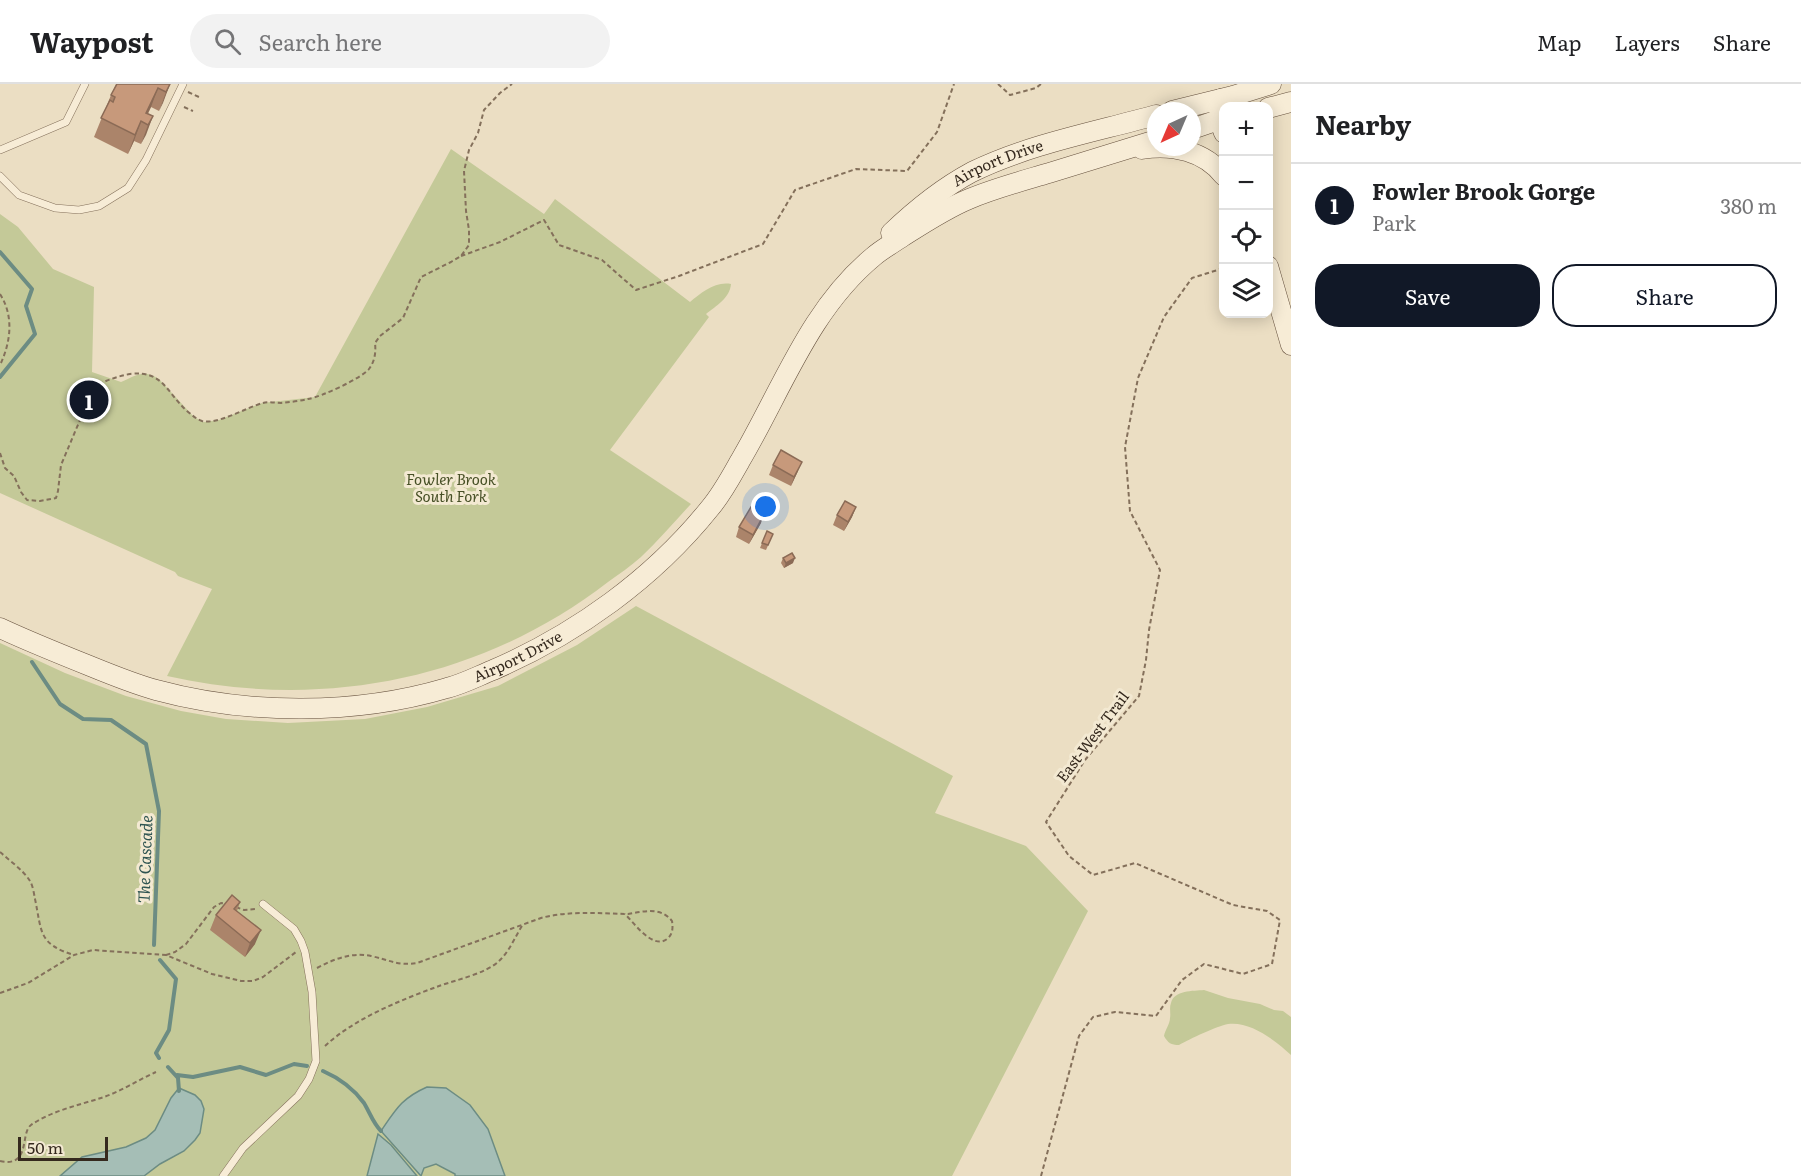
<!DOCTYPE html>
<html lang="en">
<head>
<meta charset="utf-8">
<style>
	:root { --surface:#fff; --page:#f2f2f2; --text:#202124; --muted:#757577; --line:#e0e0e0; --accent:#111827 }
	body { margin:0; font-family:Literata,serif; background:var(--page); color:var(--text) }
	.controls { position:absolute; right:18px; top:18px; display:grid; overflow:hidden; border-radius:12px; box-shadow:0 3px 15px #0003 }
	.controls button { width:54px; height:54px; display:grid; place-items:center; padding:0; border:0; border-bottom:2px solid var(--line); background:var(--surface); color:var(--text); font:30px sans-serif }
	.compass { position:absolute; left:1147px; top:18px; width:54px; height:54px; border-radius:50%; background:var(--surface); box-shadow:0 3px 15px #0003; rotate:224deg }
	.scale { position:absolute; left:18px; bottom:15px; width:90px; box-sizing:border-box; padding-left:6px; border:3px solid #35291e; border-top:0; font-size:16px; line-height:21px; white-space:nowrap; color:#35291e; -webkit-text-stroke:4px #f3e9d2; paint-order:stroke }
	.you { position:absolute; left:766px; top:423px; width:21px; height:21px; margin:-15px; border:4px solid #fff; border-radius:50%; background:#1a73e8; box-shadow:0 0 0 9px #1a73e833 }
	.badge { display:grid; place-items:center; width:39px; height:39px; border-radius:50%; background:var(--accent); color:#fff; font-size:20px; font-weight:700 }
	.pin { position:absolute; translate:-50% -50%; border:3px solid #fff; box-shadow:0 2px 6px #0006 }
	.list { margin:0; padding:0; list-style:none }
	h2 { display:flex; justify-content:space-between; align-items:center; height:78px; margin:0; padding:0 24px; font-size:26px }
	h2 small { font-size:20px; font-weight:400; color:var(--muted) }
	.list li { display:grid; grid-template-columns:39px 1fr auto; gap:18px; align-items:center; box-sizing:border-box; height:84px; padding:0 24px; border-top:2px solid var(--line) }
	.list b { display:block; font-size:22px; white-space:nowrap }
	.list p { margin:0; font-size:20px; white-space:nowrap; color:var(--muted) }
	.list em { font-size:20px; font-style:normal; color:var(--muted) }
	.actions { display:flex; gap:12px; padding:18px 24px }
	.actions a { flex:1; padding:14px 0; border:2px solid var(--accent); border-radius:24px; text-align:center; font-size:21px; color:var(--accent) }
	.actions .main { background:var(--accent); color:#fff }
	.icon { flex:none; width:33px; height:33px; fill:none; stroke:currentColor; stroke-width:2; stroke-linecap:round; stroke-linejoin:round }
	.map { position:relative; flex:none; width:1291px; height:1092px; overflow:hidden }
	header { display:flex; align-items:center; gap:36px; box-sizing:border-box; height:84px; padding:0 30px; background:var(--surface); border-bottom:2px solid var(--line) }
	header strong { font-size:28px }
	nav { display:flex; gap:33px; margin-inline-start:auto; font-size:21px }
	.search { width:420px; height:54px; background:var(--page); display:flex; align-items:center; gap:15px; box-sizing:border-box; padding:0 21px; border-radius:33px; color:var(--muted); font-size:22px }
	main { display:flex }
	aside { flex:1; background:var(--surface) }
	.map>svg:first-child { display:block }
	.green { fill:#c4c998 }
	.water { fill:#a5beb6; stroke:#6c8c83; stroke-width:1.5 }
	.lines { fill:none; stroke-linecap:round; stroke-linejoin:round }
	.stream { stroke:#6c8c83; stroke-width:4 }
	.lane-casing { stroke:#84705b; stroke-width:8 }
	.secondary-casing { stroke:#66513e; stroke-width:21 }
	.path { stroke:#84705b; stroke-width:2; stroke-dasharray:4.5 3; stroke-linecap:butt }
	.lane { stroke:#f7ecd6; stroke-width:7 }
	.secondary { stroke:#f7ecd6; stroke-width:20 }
	.wall { fill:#ab846a }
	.shaded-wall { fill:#8b6b56 }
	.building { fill:#c7997b; stroke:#8b6b56; stroke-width:1.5 }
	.labels { text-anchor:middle; stroke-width:6; stroke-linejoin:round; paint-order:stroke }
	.street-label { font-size:15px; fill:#35291e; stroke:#f3e9d2 }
	.park-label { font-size:15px; font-style:italic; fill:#475026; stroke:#f3e9d2 }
	.water-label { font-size:16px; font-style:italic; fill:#2e5451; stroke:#f3e9d2 }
</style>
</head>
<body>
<header>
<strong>Waypost</strong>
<div class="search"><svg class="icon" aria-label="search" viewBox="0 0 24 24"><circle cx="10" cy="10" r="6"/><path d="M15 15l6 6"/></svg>Search here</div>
<nav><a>Map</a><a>Layers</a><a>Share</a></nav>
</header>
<main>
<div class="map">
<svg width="1291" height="1092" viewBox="0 0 1291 1092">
	<rect width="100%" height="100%" fill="#ebdec3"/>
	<path class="green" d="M451,65L544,130L555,115L690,218C701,209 715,197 731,200C730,214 716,222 706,230L709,233L610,366L691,420C674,438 658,457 641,473C631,482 619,490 608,498C481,596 323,627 167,592L212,505L178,492L175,488L0,409V130L18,143L53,185L94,203L92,288L121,298C137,291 143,285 159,295L194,333L204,338L219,336L262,319L315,313Z
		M636,522L953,692L935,729L1026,762L1088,827L952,1092H0V559L65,589L126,612L181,627L226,635L288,639L365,635L427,623L498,602L577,561Z
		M1204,906L1228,914L1260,920L1274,926L1283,927L1291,933V971C1276,957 1251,937 1228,940C1217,942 1190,955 1179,961C1171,961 1168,959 1164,952C1165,946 1170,940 1170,934C1171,929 1169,924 1171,919C1174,906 1193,907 1204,906Z"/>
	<path class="water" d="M427,1003L446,1004L470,1021L488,1045L505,1092H455V1090L436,1080L424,1084L421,1092L381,1047C396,1025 402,1014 427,1003Z
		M179,1004L195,1011L201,1017L204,1025L200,1049L195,1056L184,1067L160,1080L144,1092H60L82,1073L126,1063L146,1054L155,1046L171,1014Z
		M378,1050L391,1061L417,1092H367Z"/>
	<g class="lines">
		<path class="stream" d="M0,168L32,205L26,222L35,250L0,293
			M32,578L60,620L83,635L111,636L146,660L159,727L154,861
			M159,974L156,969L169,946L176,895L160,876
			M168,983L178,994L179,1007
			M323,987C339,994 353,1004 364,1019C370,1029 373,1039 381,1047
			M177,991L193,993L240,983L266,991L294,980L307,982"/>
		<g class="lane-casing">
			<path id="lane" d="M0,66L66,38L85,0
				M0,92L19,111L55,124L79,126L99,122L128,104L146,76L183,0
				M223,1092L243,1064L298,1012L309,995L316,977L312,908L305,868L301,857L294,845L263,820"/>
		</g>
		<g class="secondary-casing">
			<g id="secondary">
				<path d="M1221,15L1219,35L1224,49"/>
				<path d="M1268,24L1291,18"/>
				<path d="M1172,27L1233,12L1271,0"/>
				<path d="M1192,45L1224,34"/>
				<path d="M1142,65C1172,60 1205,67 1224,92"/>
				<path id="s1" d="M891,149C914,127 944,103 972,88C1029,60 1095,48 1156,31"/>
				<path d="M1268,182L1291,261"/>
				<path id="s2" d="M0,544C30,558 60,570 90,582C112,591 134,600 156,606C248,631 356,631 447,604C463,600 478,592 493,586C576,550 653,495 710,424C722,410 731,393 740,377C781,308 809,226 873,173C882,165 892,160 902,153C924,139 945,125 969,115C995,104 1022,97 1049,89C1084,78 1120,67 1156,56"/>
			</g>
		</g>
		<path class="path" d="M998,0L1010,11L1036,4L1041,0
			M188,8L199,13
			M184,23L193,27
			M461,172L500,158L544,136L559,161L602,176L636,206L679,192L763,160L795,106L856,85L907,87L937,48L954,0
			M0,210C14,232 11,258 0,281
			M0,369L5,384L14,392L21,408L27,416L40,417L56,414L58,407L61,381L88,317V307C101,298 114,293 130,290C163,286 166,308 187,327C192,331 196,335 202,337C218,341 247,323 263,319C269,317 275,319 281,319C290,318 300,317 308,315C321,313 362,294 369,285C375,277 376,268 375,259L380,252L403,234L421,193L451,178L461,172L469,161V146L466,127L464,87L469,66L478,49L484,26L500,9L512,0
			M0,768C10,777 23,786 30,797C33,802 34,810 35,815C42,848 38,860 74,871
			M236,823L244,826L256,825
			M166,871L175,868L186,860L214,823L221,819L228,820
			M317,884C334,875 351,868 371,872C389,876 398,882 417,879L541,834C566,827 599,829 625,830H628C644,827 661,823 672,837C673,844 673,850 667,855C653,866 634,839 625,830
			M0,909L28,899L74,871L93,866L166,871L212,890L241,897H253L263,893L296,868
			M325,962C355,934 401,916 439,902C456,896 487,889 499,877C509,868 515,853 522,842
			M0,1077C31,1084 20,1049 31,1041C51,1027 79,1021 101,1014C120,1008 138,996 156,988
			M1041,1092L1079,952L1093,933L1115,928L1156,932L1182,896L1204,880L1243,890L1272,880L1280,836L1267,827L1233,821L1135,779L1093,791L1069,772L1046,738L1085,676L1139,612L1146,576L1149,546L1160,486L1130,427L1125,363L1138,294L1164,233L1192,194L1224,184"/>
		<use href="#lane" class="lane"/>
		<use href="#secondary" class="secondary"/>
	</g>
	<path class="wall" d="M116,0H170L159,27L151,23L148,30L153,32L141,60L134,57L128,70L94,53L111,11Z
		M773,381L798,387L791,402L769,391Z
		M856,423L852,433L844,447L833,441L837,431Z
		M761,439L749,460L736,453L739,443Z
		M767,447L773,450L766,466L760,464Z
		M783,474L793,479L784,484L781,479Z
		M240,818L237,827L255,860L245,873L210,846L216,831Z"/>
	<path class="shaded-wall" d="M170,0L163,19L159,27L166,8Z
		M158,4L151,23L143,38L146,29Z
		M153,32L146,51L141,60L148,41Z
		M141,37L134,57L128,70L135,51Z
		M802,378L798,387L791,402L794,393Z
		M856,423L852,433L844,447L848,438Z
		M764,430L761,439L749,460L753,451Z
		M795,474L793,479L784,484L786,479Z
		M261,846L255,860L245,873L250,859Z"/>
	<path class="building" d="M117,0H170L166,8L158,4L146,29L153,32L148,41L141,37L135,51L101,34L110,16L113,18L115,13L111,11Z
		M781,366L802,378L794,393L773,381Z
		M845,417L856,423L848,438L837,431Z
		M751,423L764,430L753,451L739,443Z
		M767,447L773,450L768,461L762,459Z
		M792,469L795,474L786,479L783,474Z
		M232,811L240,818L234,825L261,846L250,859L216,831Z"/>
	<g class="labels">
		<g class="street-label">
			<text dy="5" stroke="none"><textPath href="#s1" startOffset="129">Airport Drive</textPath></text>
			<text dy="5" stroke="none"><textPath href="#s2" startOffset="540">Airport Drive</textPath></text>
			<text transform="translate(1093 653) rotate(-53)" y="5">East-West Trail</text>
		</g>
		<g class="park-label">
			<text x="451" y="401">Fowler Brook<tspan x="451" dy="17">South Fork</tspan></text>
		</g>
		<g class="water-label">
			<text transform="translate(145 775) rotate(-88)" y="6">The Cascade</text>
		</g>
	</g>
</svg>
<div class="controls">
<button>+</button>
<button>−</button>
<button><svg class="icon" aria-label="locate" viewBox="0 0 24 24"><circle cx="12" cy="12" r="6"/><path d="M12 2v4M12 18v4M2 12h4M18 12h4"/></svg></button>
<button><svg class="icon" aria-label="layers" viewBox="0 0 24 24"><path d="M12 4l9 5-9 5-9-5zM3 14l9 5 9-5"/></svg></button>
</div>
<svg class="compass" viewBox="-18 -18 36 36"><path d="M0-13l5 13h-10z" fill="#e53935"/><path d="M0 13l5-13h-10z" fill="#757577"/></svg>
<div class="scale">50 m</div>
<div class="you"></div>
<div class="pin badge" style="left:89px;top:316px">1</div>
</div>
<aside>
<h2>Nearby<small></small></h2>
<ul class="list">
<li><span class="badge">1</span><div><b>Fowler Brook Gorge</b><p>Park</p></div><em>380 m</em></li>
</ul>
<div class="actions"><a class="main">Save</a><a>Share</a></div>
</aside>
</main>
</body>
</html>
